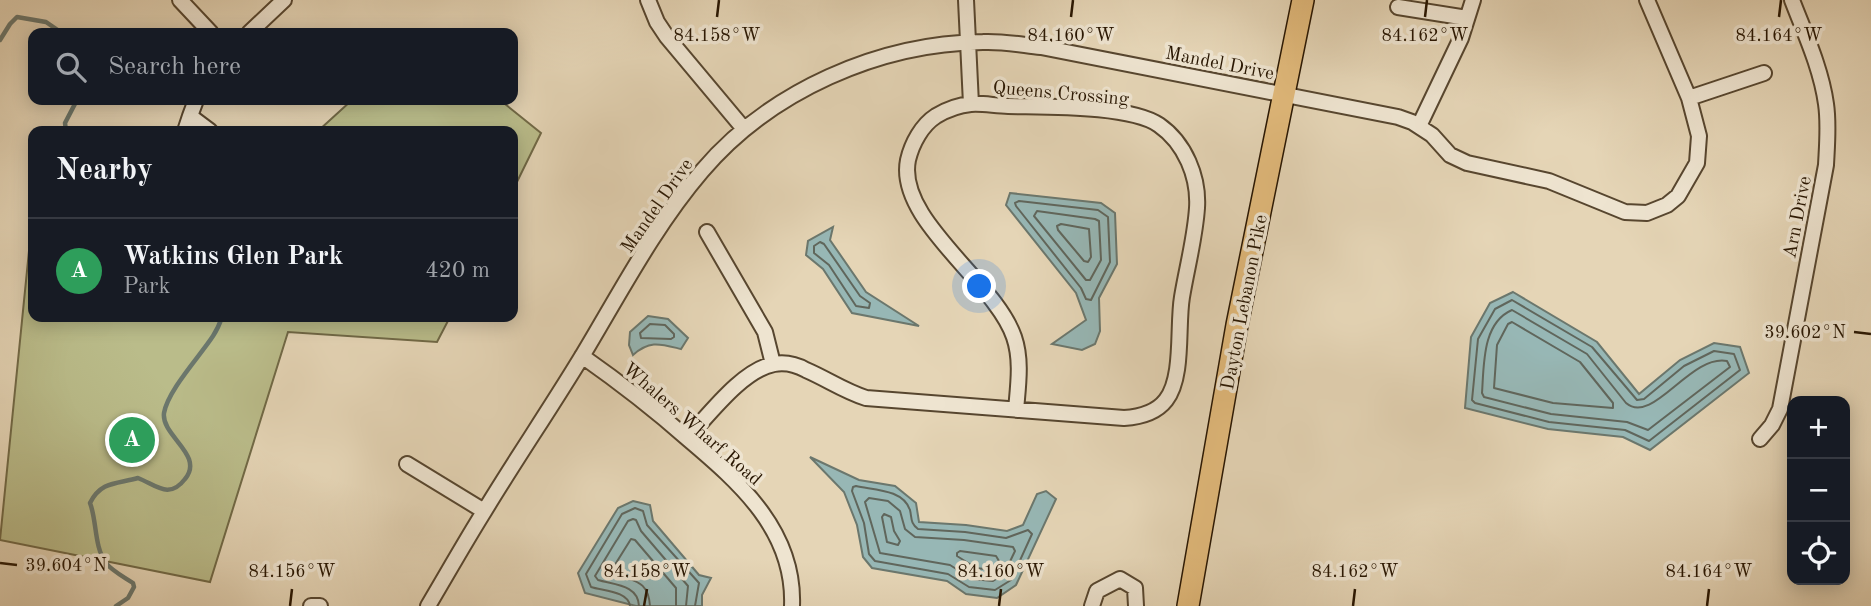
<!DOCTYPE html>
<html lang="en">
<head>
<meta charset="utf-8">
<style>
	:root { --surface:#171b24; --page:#20242c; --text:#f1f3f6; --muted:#9ea1a6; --line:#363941; --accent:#1a73e8 }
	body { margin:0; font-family:"Old Standard TT",serif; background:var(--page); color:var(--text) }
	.controls { position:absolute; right:21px; bottom:21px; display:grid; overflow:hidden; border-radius:14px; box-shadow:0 4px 18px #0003 }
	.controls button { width:63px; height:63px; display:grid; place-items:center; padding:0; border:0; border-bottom:2px solid var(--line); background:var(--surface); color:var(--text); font:35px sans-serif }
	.you { position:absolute; left:980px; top:287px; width:24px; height:24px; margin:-18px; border:5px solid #fff; border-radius:50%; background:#1a73e8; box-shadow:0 0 0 10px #1a73e833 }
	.badge { display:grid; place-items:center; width:46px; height:46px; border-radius:50%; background:var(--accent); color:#fff; font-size:23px; font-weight:700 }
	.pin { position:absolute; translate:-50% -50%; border:4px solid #fff; box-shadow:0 2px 7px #0006 }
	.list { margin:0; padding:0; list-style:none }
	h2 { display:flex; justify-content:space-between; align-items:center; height:91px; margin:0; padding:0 28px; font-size:30px }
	h2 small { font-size:23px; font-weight:400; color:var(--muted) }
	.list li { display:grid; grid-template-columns:46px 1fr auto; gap:21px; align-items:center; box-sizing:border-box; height:105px; padding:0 28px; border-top:2px solid var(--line) }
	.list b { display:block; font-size:26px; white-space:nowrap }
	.list p { margin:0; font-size:23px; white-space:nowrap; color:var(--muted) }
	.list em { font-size:23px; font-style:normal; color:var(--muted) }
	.icon { flex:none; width:38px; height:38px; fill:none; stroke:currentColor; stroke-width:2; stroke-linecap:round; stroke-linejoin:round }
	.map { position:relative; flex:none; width:1871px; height:606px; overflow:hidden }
	.search { position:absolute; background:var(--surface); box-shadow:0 4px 18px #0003; left:28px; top:28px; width:490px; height:77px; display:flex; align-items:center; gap:18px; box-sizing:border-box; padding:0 24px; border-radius:14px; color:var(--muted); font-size:26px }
	.panel { position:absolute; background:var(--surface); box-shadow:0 4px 18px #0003; left:28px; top:126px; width:490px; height:196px; border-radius:14px }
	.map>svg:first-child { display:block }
	.green { fill:#babc8a; stroke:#716946; stroke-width:2 }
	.water { fill:#97b7b5; stroke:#6b776d; stroke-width:2 }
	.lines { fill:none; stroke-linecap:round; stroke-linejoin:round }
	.shore { stroke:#60665c; stroke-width:2 }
	.stream { stroke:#6b776d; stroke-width:4.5 }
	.minor-casing { stroke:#57462f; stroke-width:18 }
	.primary-casing { stroke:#281602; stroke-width:24 }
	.minor { stroke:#eee4d0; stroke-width:14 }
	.primary { stroke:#e2ba7b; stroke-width:21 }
	.ticks { fill:none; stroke:#281602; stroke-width:2.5 }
	.labels { text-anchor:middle; stroke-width:7; stroke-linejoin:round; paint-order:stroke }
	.street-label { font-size:19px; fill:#281602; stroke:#eee4d0 }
	.ticks-label { font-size:18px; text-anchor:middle; fill:#281602; stroke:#eee4d0; stroke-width:7; stroke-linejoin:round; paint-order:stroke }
</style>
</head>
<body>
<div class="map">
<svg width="1871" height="606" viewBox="0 0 1871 606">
	<rect width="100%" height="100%" fill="#e5d5b6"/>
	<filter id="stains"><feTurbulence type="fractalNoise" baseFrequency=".00286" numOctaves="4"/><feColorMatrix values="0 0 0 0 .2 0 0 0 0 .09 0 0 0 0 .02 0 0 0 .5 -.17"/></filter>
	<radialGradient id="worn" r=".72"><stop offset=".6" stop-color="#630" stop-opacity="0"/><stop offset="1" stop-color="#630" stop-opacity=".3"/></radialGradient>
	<path class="green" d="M352,100H500L541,133L513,190V131H318Z
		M31,231H33V317H450L437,342L288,332L210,582L0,540Z"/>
	<path class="water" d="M1010,193L1101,203L1115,213L1117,264L1099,298L1100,331L1095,344L1082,350L1052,344L1086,320L1076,293L1006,205Z
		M833,227L830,240L866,292L919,326L852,313L823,269L806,255L808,241Z
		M1513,292L1597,342L1639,394L1680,360L1714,343L1740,347L1749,373L1650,450L1623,437L1548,429L1465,408L1471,337L1490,303Z
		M648,316L668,319L688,338L681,349C660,344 650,340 633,355L629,345L630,332Z
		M810,457L859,480L895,486L916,503L919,522L966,525L1007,531L1023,525L1037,494L1046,491L1056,499L1016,585L997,598L966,594L947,581L872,568L863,557L857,525L844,492Z
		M633,501L650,505L653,521L699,575L711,578L702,595V606H636L585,593L578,573L618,508Z"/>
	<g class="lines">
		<path class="shore" d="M1019,201L1098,210L1108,217L1110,262L1091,300L1086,299L1081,288L1016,206L1015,203Z
			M1037,211L1095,219L1099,221L1101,260L1090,280H1086L1034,216Z
			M1061,224L1089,229L1091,257L1088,262L1084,261L1058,230L1057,226Z
			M820,242L824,244L860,296L870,303L869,308L856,306L829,265L814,253V246Z
			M1512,300L1592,347L1637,400L1644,399L1684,366L1714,351L1734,354L1740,370L1649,441L1625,430L1549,422L1475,403L1472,400L1478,339L1495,309Z
			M1512,310L1587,354L1626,403C1653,426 1690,354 1727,361L1730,367L1648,430L1627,422L1551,414L1484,397L1482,393C1484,365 1482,323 1512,310Z
			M1512,322L1580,362L1613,403V408L1553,403L1494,388L1497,345L1508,324Z
			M650,324L665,325L674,334V337L671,339L641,338L640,333Z
			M856,486C873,490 903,489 910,510C912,518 910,523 918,529L965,532L1006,538L1028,530L1032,534L1011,580L995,590L969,587L948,574L875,561L869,554L864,523L852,491L853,487Z
			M869,498L888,501L900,511L905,529L915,537L964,540L1013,547L1015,551L1004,574L993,581L972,579L950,565L880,553L865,502Z
			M884,514L891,517L894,531L900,541L898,545L887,542L882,517Z
			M960,551L996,556L999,561L992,570L976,568L957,556V553Z
			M630,606C628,591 603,591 591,587L586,574L622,514L635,508L643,511L647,525L699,583L695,606
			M639,606C638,585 615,585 598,580L595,576L628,521L633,519L636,520L641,531L688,586L686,606
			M650,606C648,576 629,583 611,571L631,539L635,540L676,588V606"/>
		<path class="stream" d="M0,40L10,24L17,17L46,22L62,33
			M66,131L65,123L77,100
			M116,606L128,598L134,587L133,583C124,577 112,571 106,563C94,547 97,521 90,503C101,481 117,484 138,478C156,485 169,500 185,479C205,455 161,436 164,413C168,390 200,356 213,336C217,330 220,323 222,317"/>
		<g class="minor-casing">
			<path id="minor" d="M180,0L211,33
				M648,0L657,22L667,37L744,129
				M966,0L971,104
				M1398,7L1467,18
				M249,33L284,0
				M1689,98L1764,73
				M190,116L196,100
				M1419,126L1461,38L1473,0
				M185,131L190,116L210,131
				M707,232L765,332L773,364
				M582,356C619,382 654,409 688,439C740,483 795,531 792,606
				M687,438C709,415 742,370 774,364C785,362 797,365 806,370C827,379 844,391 866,398L1124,418C1140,417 1156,413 1166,400C1184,377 1177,326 1182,297C1187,267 1195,238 1197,208C1199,177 1185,143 1159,125C1130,105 1045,107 1008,106C996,106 983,103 971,104C960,105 946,110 936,116C922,125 912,143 908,160C896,220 995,281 1014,337C1022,360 1018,386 1016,410
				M1760,439L1772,425L1780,409L1826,165C1827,145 1829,124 1826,104C1821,68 1805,34 1792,0
				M407,464L484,511
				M311,606H320
				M428,606C447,574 465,542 485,510C516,459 550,409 581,358C619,295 654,227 702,171C770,91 879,43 983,42C1003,41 1022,45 1041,47L1398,117L1412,122L1432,135L1450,155L1467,163L1549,181L1625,212L1647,213L1667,205L1678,196L1697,163L1699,136L1689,98L1647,0
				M1092,606L1097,591L1120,579L1135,588L1136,606"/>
		</g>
		<g class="primary-casing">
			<path id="primary" d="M1188,606L1237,325L1303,0"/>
		</g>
		<use href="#minor" class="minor"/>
		<use href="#primary" class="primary"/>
	</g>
	<path class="ticks" d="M717,17L719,0M1071,17L1073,0M1425,17L1427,0M1779,17L1781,0M1854,332L1871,334M0,563L17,565M290,606L292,589M644,606L647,589M999,606L1001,589M1353,606L1355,589M1707,606L1709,589"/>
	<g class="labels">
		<g class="street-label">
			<text transform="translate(1220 62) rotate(11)" y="7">Mandel Drive</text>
			<text transform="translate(1061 92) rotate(5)" y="7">Queens Crossing</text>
			<text transform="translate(656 205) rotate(-55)" y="7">Mandel Drive</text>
			<text transform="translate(1796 217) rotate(-79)" y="7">Arn Drive</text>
			<text transform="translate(1243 302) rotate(-79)" y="7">Dayton Lebanon Pike</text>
			<text transform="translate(693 423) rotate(41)" y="7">Whalers Wharf Road</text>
		</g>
	</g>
	<g class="ticks-label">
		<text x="717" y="41">84.158°W</text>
		<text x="1071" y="41">84.160°W</text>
		<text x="1425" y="41">84.162°W</text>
		<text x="1779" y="41">84.164°W</text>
		<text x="1805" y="338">39.602°N</text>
		<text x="66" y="571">39.604°N</text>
		<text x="292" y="577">84.156°W</text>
		<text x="647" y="577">84.158°W</text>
		<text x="1001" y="577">84.160°W</text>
		<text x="1355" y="577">84.162°W</text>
		<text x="1709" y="577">84.164°W</text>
	</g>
	<rect width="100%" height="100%" filter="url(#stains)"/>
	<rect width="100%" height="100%" fill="url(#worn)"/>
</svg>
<div class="controls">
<button>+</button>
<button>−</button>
<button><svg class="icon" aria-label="locate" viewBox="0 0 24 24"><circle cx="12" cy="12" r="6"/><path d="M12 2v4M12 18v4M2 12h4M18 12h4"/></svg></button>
</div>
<div class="you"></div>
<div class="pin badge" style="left:132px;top:440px;background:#2e9e5b">A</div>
<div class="search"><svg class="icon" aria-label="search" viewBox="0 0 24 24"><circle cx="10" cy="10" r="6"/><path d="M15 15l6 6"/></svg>Search here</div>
<section class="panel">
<h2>Nearby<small></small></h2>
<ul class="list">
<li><span class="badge" style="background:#2e9e5b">A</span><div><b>Watkins Glen Park</b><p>Park</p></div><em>420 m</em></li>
</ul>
</section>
</div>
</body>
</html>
